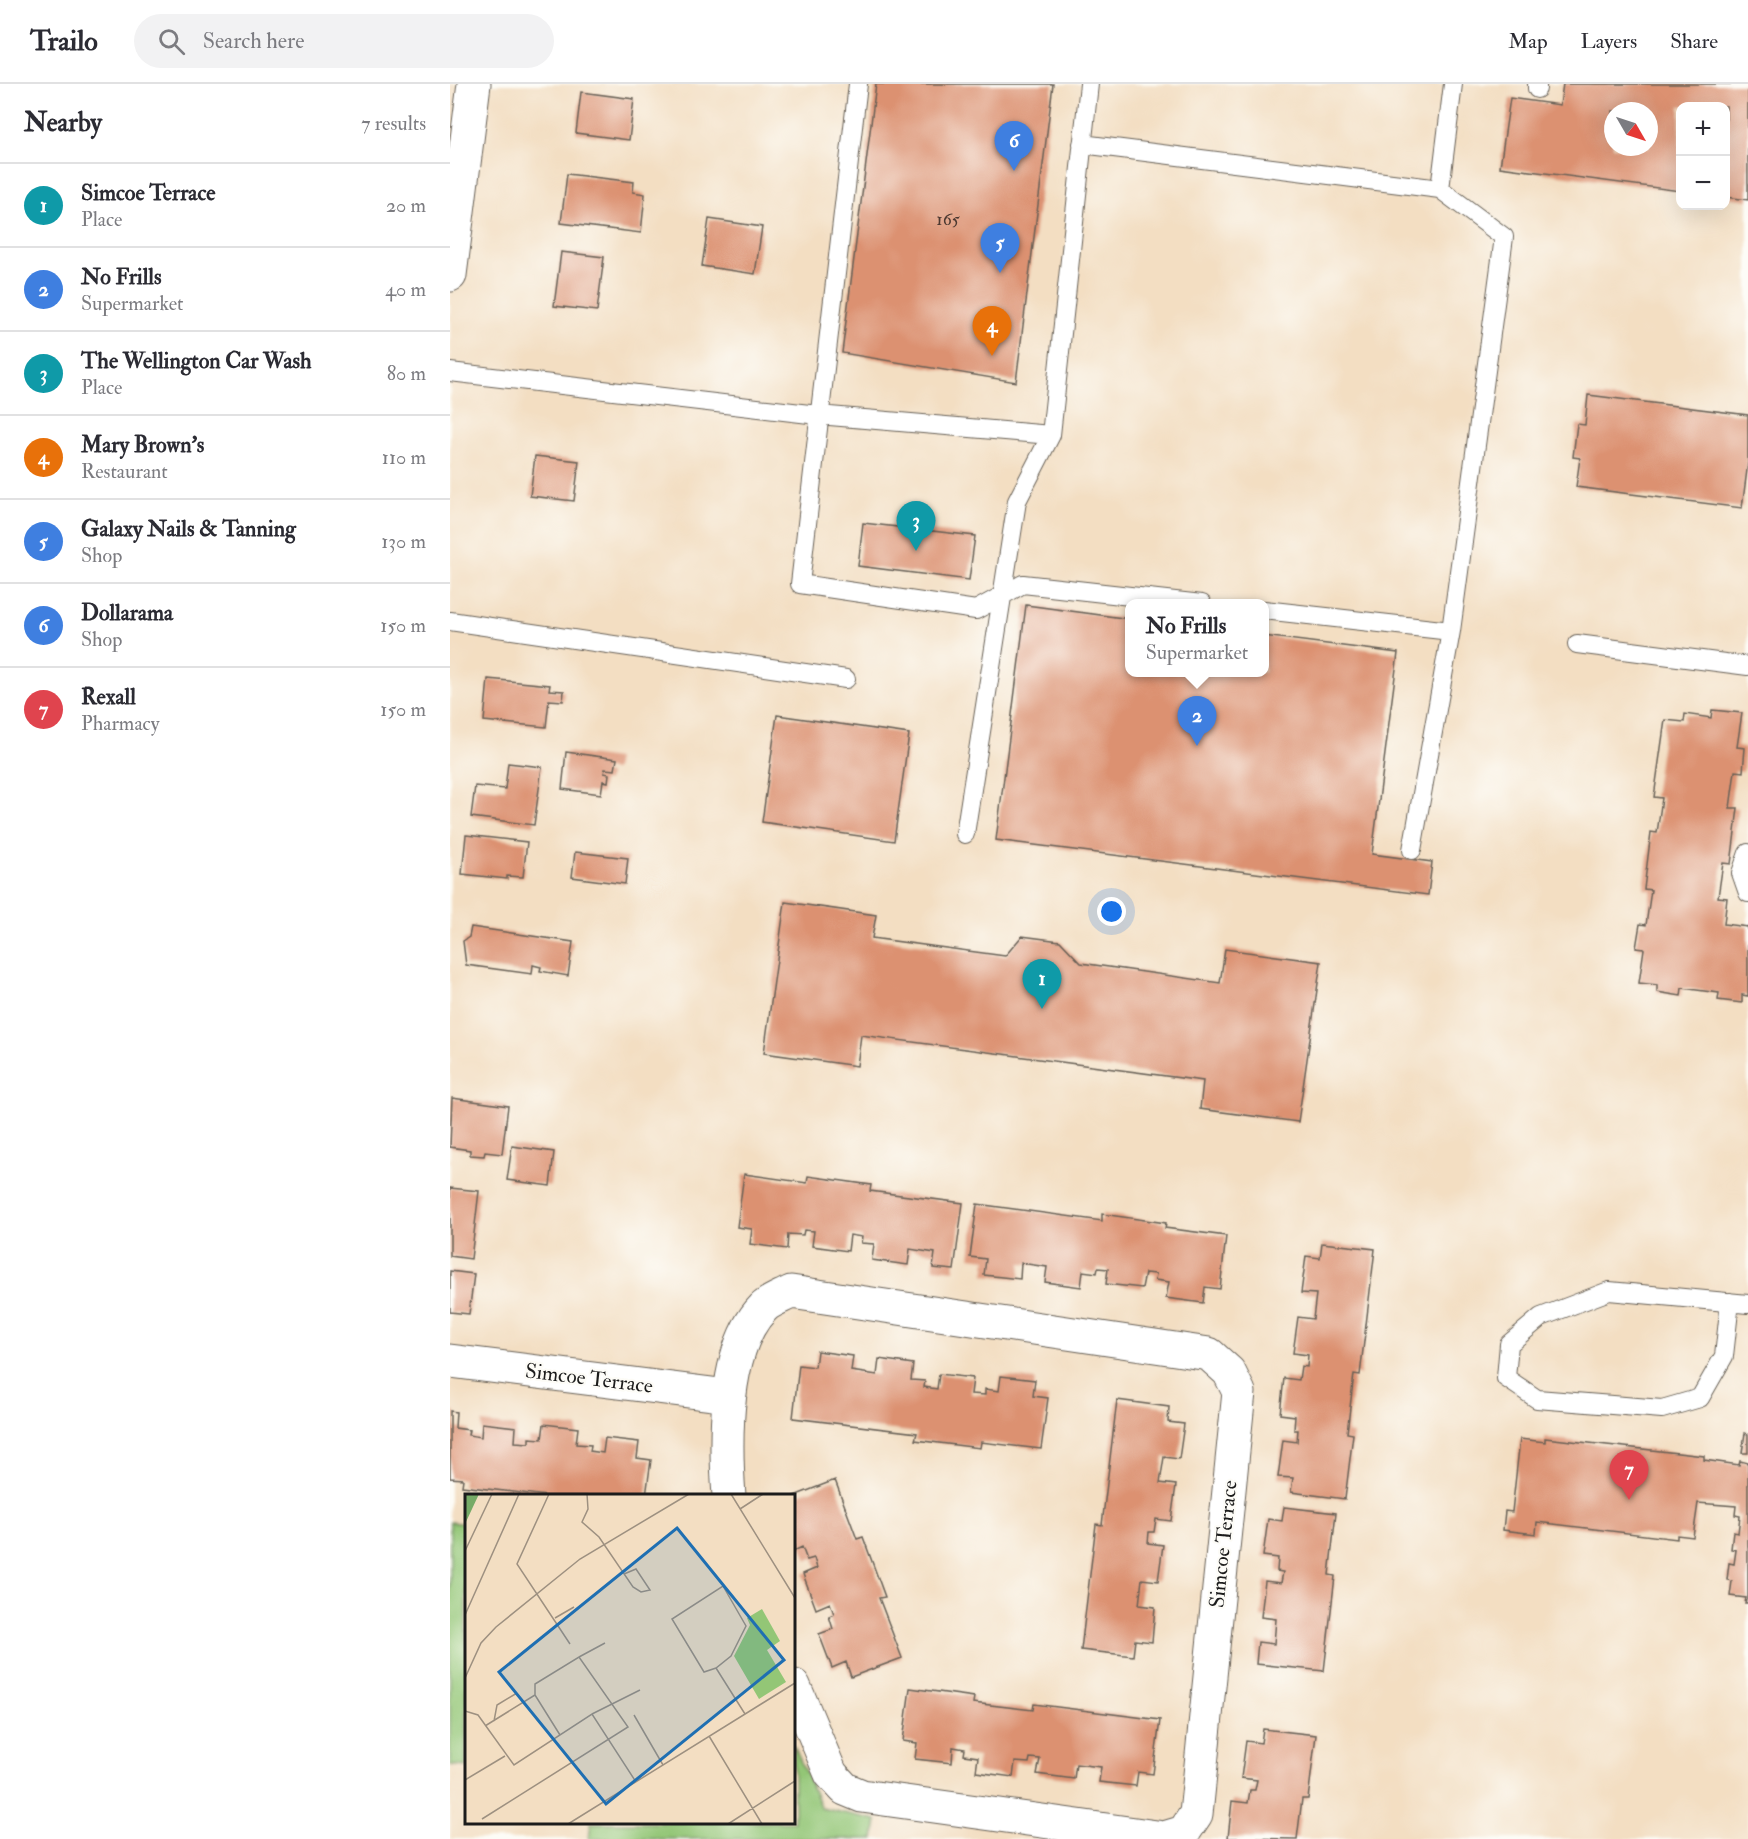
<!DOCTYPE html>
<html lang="en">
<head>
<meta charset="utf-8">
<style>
	:root { --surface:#fff; --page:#f2f2f3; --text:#2b2b33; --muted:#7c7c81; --line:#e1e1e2; --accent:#b45309 }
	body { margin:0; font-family:"IM FELL Double Pica",serif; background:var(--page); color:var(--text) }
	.controls { position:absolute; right:18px; top:18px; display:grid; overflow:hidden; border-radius:12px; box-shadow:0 6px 24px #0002 }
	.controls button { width:54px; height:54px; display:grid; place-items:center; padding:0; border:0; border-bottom:2px solid var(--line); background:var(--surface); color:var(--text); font:30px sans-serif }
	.compass { position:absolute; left:1154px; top:18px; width:54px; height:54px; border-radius:50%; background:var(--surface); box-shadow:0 6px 24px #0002; rotate:129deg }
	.you { position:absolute; left:662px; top:828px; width:21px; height:21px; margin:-15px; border:4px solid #fff; border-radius:50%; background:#1a73e8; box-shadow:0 0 0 9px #1a73e833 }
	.badge { display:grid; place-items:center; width:39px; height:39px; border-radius:50%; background:var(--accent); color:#fff; font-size:20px; font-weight:700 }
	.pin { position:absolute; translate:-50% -50px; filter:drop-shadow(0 2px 3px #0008) }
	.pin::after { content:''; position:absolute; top:32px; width:21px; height:18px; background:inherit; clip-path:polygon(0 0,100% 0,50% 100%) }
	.popup { position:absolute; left:675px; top:515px; width:144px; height:78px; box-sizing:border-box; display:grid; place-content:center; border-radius:12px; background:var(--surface); filter:drop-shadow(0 2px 4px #0005); font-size:20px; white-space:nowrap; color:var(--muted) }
	.popup b { font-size:22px; color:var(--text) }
	.popup::after { content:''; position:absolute; left:50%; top:100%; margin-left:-12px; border:12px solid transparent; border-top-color:var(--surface) }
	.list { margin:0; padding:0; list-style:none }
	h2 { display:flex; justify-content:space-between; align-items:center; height:78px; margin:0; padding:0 24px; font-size:26px }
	h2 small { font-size:20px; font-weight:400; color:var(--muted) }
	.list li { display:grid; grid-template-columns:39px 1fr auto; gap:18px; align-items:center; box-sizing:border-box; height:84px; padding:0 24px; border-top:2px solid var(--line) }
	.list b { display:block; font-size:22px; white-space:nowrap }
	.list p { margin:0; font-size:20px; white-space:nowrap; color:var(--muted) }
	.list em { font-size:20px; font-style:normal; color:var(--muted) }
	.icon { flex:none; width:33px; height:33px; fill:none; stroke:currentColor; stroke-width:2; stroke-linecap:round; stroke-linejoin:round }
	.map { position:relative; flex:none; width:1298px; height:1755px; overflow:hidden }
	header { display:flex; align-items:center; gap:36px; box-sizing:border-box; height:84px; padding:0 30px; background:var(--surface); border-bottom:2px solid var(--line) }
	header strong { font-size:28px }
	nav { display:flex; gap:33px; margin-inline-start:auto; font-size:21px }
	.search { width:420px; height:54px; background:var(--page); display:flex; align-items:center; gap:15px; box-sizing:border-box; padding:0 21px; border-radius:33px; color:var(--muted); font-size:22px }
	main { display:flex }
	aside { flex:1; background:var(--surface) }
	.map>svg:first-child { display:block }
	.green { fill:#93c676; stroke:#587149; stroke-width:1.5 }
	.building { fill:#dc9171; fill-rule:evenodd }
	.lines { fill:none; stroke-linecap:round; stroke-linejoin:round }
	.service-casing { stroke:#676056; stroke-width:20 }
	.minor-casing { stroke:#676056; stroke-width:35 }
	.service { stroke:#fff; stroke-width:18 }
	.minor { stroke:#fff; stroke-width:33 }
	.labels { text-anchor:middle; stroke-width:4.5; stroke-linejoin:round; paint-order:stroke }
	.number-label { font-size:18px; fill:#4c3931 }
	.street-label { font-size:21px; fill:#1c1c1c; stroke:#fdfcf7 }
	.inset-road { fill:none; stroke:#9d9080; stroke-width:1.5 }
	.view { fill:#1f6fb2; fill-opacity:0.15; stroke:#1f6fb2; stroke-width:3 }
	.inset-edge { fill:none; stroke:#1c1c1c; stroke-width:3 }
</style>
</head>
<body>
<header>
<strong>Trailo</strong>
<div class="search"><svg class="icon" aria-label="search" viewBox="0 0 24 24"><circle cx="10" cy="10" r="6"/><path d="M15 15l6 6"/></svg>Search here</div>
<nav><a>Map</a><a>Layers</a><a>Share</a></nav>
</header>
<main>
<aside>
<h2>Nearby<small>7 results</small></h2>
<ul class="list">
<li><span class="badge" style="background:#0f9aa8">1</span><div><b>Simcoe Terrace</b><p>Place</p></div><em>20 m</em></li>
<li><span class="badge" style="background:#3f7fe0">2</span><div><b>No Frills</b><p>Supermarket</p></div><em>40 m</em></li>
<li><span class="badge" style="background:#0f9aa8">3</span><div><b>The Wellington Car Wash</b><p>Place</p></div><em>80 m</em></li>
<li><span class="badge" style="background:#e8710a">4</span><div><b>Mary Brown's</b><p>Restaurant</p></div><em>110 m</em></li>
<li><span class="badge" style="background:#3f7fe0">5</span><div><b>Galaxy Nails &amp; Tanning</b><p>Shop</p></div><em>130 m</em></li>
<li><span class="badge" style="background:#3f7fe0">6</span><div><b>Dollarama</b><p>Shop</p></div><em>150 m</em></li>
<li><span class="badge" style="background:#e0444e">7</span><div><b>Rexall</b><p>Pharmacy</p></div><em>150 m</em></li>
</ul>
</aside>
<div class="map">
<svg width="1298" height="1755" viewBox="0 0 1298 1755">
	<rect width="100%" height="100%" fill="#fdfcf7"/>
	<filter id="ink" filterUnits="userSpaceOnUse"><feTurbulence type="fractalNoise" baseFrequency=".0167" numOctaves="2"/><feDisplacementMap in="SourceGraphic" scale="12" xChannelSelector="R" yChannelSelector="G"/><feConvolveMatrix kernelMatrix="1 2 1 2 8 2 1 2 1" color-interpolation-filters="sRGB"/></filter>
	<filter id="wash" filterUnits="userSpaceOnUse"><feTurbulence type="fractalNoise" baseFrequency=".008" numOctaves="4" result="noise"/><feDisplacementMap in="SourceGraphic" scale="24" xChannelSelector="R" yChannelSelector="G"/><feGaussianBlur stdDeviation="1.35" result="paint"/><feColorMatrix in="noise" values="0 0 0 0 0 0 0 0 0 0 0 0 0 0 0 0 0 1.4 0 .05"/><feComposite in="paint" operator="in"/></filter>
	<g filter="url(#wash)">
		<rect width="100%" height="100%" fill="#f3dec2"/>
		<path class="green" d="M0,1438L16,1440V1683L0,1681Z
			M344,1662L371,1724L427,1736L424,1755H139L141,1739L344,1738Z"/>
		<g id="blocks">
			<path class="building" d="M426,0H603L566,298L392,269Z
				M1113,0H1298V116L1276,113V22H1230V107L1050,83L1060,14L1110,21ZM1163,27H1199V63H1163Z
				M131,8L184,15L179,56L126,49Z
				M117,90L184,98L183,108L195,110L191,149L111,139Z
				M259,135L312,143L305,190L252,182Z
				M111,168L154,173L147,227L104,222Z
				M1138,311L1298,331V378L1292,424L1126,403L1130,374L1123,373L1127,340L1135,341Z
				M85,372L129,377L124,417L80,412Z
				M413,439L525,452L519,496L408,482Z
				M576,521L680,535V588H814V552L948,569L922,770L982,778L978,811L546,756Z
				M38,595L100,601L99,606L114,607L113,617L99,616L96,643L34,637Z
				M1262,626L1292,629L1287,663L1295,664L1293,688L1285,687L1280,724H1288L1281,780L1273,779L1268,813L1277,814L1274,840L1298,843V912L1292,911V919L1268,916L1269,909L1232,904L1231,912L1207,908V901L1189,899L1194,865L1186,864L1190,840L1196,841L1201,806L1194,805L1201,748L1207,749L1212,714L1204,713L1215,636L1234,638L1235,630L1261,634Z
				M327,631L459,650L444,757L312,738Z
				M116,668L167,675L165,686L155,685L154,689L159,690L158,698L153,697L151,710L112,705Z
				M58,679L92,683L84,741L21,733L25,702L55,705Z
				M16,751L77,758L73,793L57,792V795L12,790Z
				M125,768L178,774L175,800L122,793Z
				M335,818L426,831L422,854L555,872L572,852L610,857L631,879L770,899L775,865L871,878L848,1038L750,1025L753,997L411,951L407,982L314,969Z
				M21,843L123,858L118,892L90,887L91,883L83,881L82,890L16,881L13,857L19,853Z
				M2,1014L58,1022L52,1070L35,1068L34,1072L20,1071V1066L0,1063Z
				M62,1062L104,1068L100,1102L57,1096Z
				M294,1090L357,1099L358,1092L421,1101L420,1107L513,1119L504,1186L483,1184L485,1169L460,1165L458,1181L422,1176L424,1160L411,1159L412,1153L400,1151L398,1167L362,1162L364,1147L354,1146L353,1151L338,1150L337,1165L300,1160L302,1145L287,1143Z
				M0,1104L29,1107L21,1175L0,1172Z
				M527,1120L652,1137V1130L716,1139L715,1144L776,1152L770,1205L755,1203L753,1219L716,1214L719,1198L705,1196L706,1190L695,1189L692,1204L656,1200L658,1185L648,1184L647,1189L633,1187L631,1203L595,1198L597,1183L571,1179L570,1195L534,1191L536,1175L520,1173Z
				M872,1159L925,1165L910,1291L904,1290L897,1349L903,1350L895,1415L841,1408L843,1394L828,1393L833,1356L847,1358L848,1346H844L845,1332L830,1330L834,1294L849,1296L851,1282L857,1283L858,1271L843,1269L848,1233L863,1235L866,1210L851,1209L856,1172L870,1174Z
				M0,1187L24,1190L19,1230L0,1228Z
				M367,1267L403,1272L401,1287L427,1291L429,1275L463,1280L461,1296L475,1297L474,1303L487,1305L489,1290L523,1294L521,1310L535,1311V1305L549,1307L551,1292L585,1296L583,1312L598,1314L591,1365L531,1358L530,1364L465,1356L467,1349L343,1334L349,1281L365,1283Z
				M667,1316L719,1323L718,1338L734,1340L729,1375L714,1373L710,1399L726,1401L721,1437L706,1435L704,1448H699L698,1459L713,1461L708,1497L692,1495L689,1521L705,1523L702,1558L685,1556L683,1572L631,1566L646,1440L652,1441Z
				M0,1327L6,1328L5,1344L19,1346L18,1351L31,1353L32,1339L66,1343L65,1358L79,1359V1354L92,1355L94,1340L128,1344L126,1360L141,1361L140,1367L153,1369L155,1354L189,1358L187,1374L201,1376L196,1412H97L12,1402L13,1395L0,1394Z
				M1295,1349L1298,1350V1369H1292Z
				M1095,1354L1254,1372V1376L1289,1381L1290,1377L1298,1379V1519H1295L1296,1514L1280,1512L1282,1497L1277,1496L1279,1479L1284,1480L1286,1466L1281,1465L1283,1448L1288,1449L1290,1432L1285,1431L1286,1422L1248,1419L1243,1453L1227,1451V1455L1087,1438L1086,1450L1053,1446L1055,1427L1062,1428L1070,1355L1095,1358Z
				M385,1396L407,1455L413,1453L435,1513L429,1514L452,1574L401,1593L396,1578L382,1584L369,1550L383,1545L379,1532L384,1530L380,1519L366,1525L353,1490L367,1484L364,1474L357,1476L352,1463L344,1467V1412Z
				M834,1423L886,1429L879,1491L885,1492L874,1587L806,1580L808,1558L824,1560L826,1535L811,1533L815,1497L831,1499L833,1488L827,1487L828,1474L813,1472L818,1435L832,1437Z
				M460,1604L524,1613L523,1619L583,1626L584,1620L710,1636L703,1690L688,1688L686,1702L649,1698L651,1683L626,1680L624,1695L587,1690L590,1675L580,1674L579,1679L565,1678L563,1693L526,1688L528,1673L514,1671L515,1665L503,1663L502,1679L465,1675L467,1659L453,1657Z
				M813,1645L866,1651L858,1715H852L847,1755L778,1754L782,1717L798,1719L800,1706H805L807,1696L791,1694L796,1657L811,1659Z"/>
		</g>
	</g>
	<g filter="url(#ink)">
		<use href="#blocks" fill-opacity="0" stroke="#676056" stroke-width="1.5"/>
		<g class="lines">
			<g class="service-casing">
				<path id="service" d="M408,0L350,500L526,526L573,500L752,520
					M1087,5V0
					M632,60L990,105
					M0,288L368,331L601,351L639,0
					M814,526L1001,547L1054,153L990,105L1003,0
					M0,537L396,595
					M1127,560L1298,582
					M515,750L567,417L601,351
					M962,766L1001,547
					M1298,769L1291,789L1298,809
					M1280,1218L1274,1272L1250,1314L1212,1325L1087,1315L1056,1294L1059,1260L1091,1233L1159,1207L1298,1220"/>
			</g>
			<g class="minor-casing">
				<path id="minor" d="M0,191L24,0
					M0,1277L278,1312
					M279,1412C275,1359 273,1265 313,1224C319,1217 332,1213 341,1208L759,1270L779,1288L789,1308L746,1730L734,1748L714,1754L412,1712L395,1705L381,1690L344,1602"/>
			</g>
			<use href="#service" class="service"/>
			<use href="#minor" class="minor"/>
		</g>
	</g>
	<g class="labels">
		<g class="number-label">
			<text x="498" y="141">165</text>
		</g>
		<g class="street-label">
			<text transform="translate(139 1294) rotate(7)" y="7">Simcoe Terrace</text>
			<text transform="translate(773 1460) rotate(-84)" y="7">Simcoe Terrace</text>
		</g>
	</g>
	<g transform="translate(15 1410)">
		<rect width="330" height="330" fill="#f3dec2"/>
		<path d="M297,115L315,147L302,156L321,188L294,205L269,162L285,131L282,124Z" fill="#93c676"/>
		<path d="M0,0H14L0,30Z" fill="#76ab67"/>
		<path class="inset-road" d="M84,0L52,70L105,150M122,0L123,15L117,28L134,43L168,93L176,98L185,96L171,75L159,80M266,0L330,104M275,15L298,0M0,57L27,0M258,92L281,132L266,162L251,174L239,178L207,125ZM0,121L54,0M90,124L109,113M114,163L140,149M251,174L280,220M0,184L16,149L31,133L115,65L224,0M70,201L95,241M0,217L13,221L49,271L127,220L171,288M127,220L175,196M169,221L198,271M29,227L32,211L52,199M244,242L297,330M0,286L40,262M17,325L163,233L114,163L70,190V201L20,232M103,330L330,189M263,330L330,287"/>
		<path class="view" d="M212,34L319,166L141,310L34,178Z"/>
		<rect width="330" height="330" class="inset-edge"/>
	</g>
</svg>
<div class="controls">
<button>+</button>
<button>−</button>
</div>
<svg class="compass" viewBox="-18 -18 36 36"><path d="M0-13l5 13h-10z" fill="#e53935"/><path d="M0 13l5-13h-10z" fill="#7c7c81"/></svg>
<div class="you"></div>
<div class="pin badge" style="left:592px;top:925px;background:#0f9aa8">1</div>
<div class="pin badge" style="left:747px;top:662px;background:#3f7fe0">2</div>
<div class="popup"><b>No Frills</b>Supermarket</div>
<div class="pin badge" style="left:466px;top:467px;background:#0f9aa8">3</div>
<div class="pin badge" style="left:542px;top:272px;background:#e8710a">4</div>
<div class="pin badge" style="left:550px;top:189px;background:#3f7fe0">5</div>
<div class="pin badge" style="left:564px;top:87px;background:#3f7fe0">6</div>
<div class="pin badge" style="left:1179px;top:1416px;background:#e0444e">7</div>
</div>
</main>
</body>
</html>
